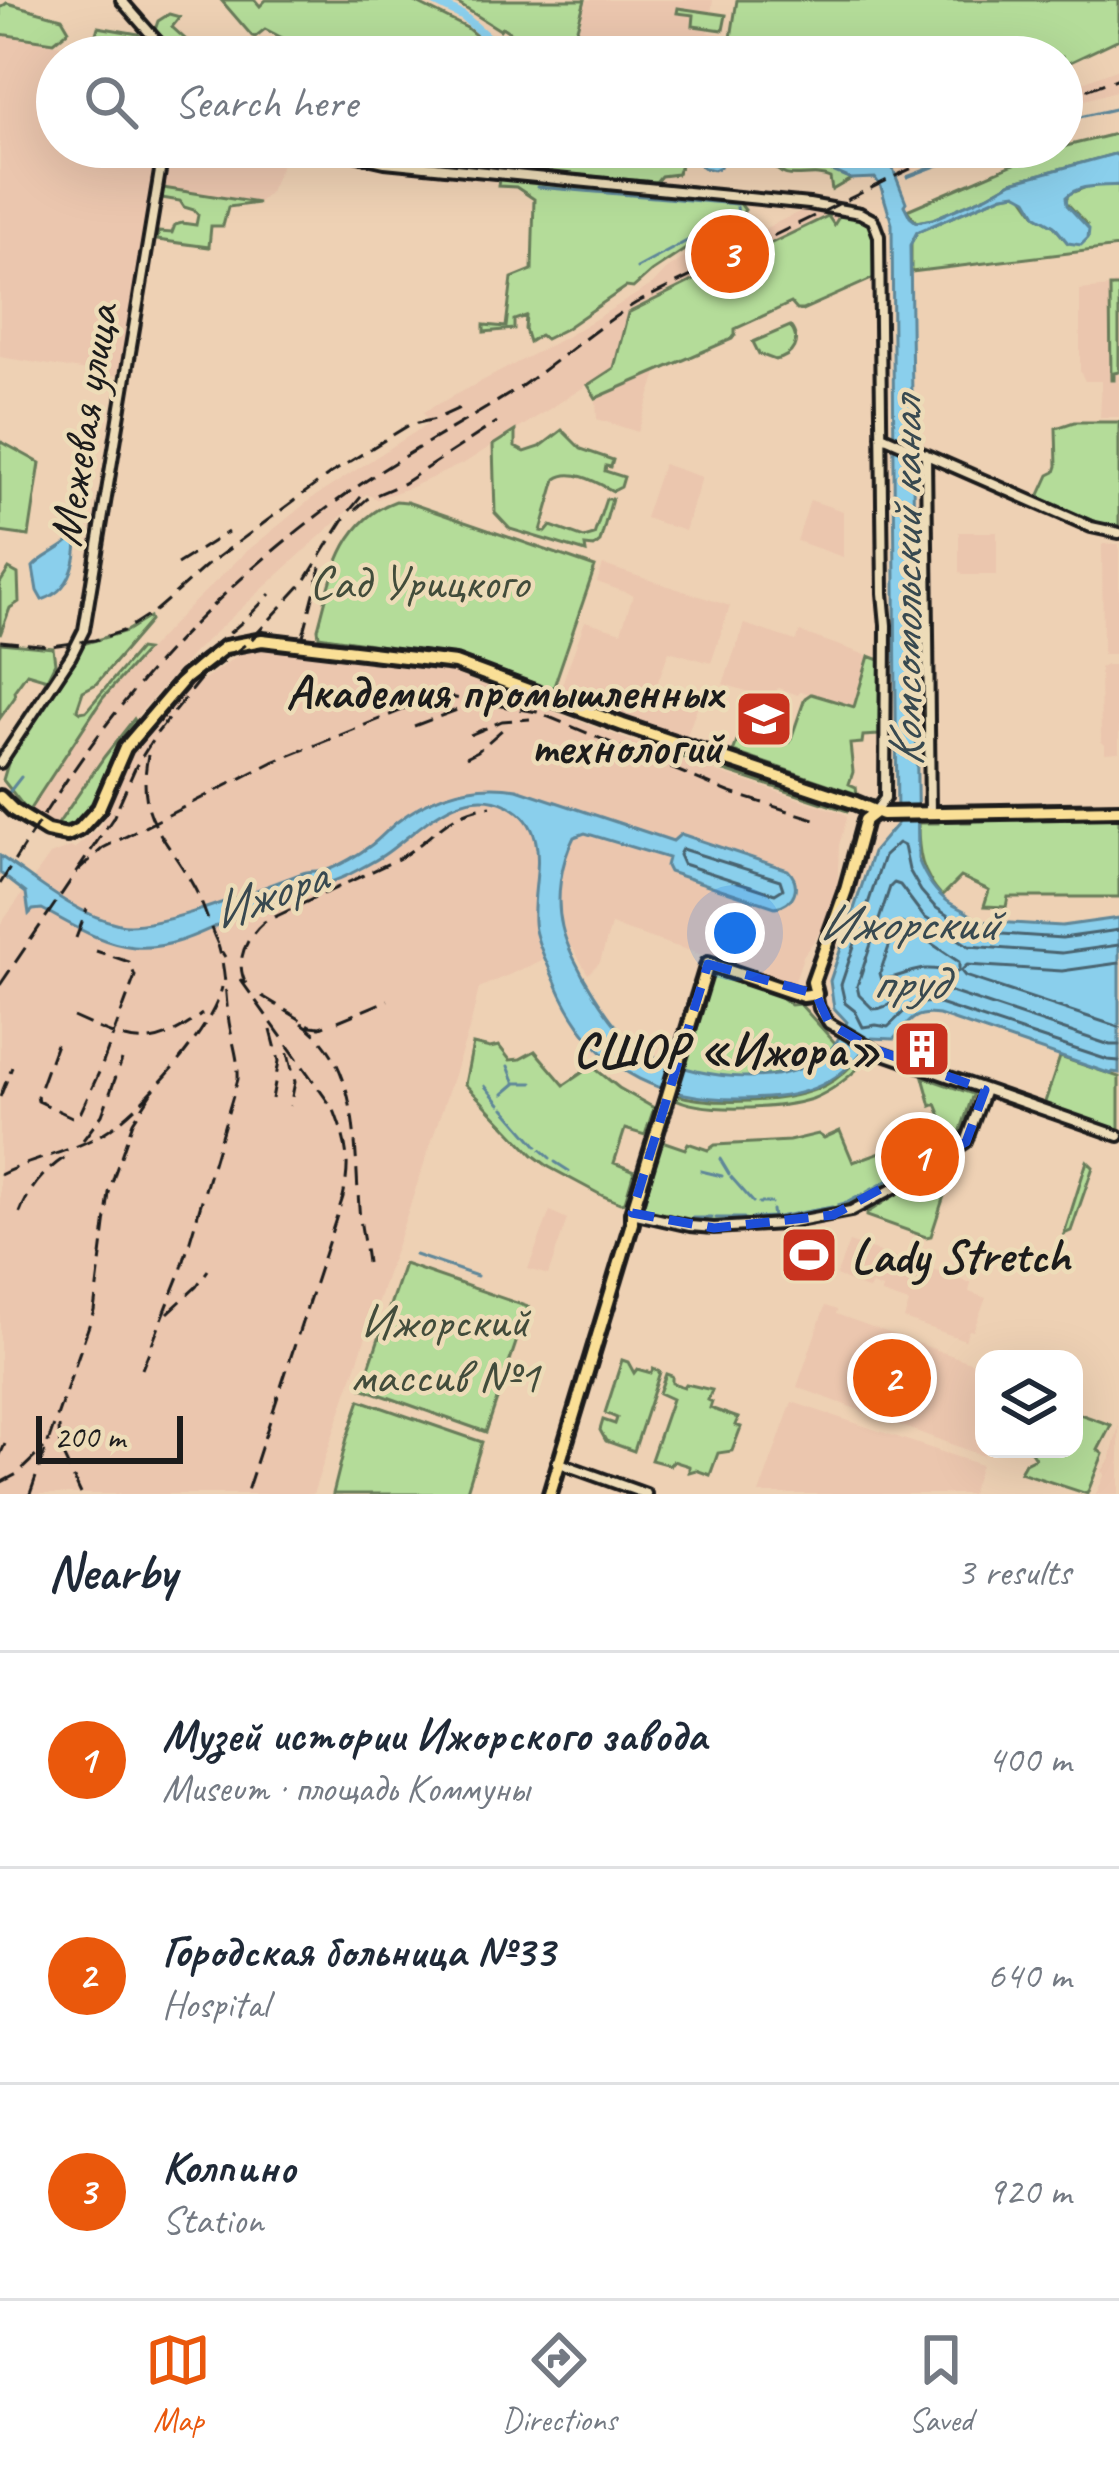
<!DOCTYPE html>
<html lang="en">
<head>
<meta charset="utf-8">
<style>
	:root { --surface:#fff; --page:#f6f6f7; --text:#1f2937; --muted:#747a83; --line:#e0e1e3; --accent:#ea580c }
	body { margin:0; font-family:Caveat,sans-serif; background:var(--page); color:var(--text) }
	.controls { position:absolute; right:36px; bottom:36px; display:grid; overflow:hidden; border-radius:24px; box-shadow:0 12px 48px #0002 }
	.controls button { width:108px; height:108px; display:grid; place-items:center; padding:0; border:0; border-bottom:3px solid var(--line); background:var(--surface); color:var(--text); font:60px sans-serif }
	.scale { position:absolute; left:36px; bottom:30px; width:147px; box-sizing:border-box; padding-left:12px; border:6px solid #1c1c1c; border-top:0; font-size:33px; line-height:42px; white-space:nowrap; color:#1c1c1c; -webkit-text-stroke:9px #eddcb8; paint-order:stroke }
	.you { position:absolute; left:735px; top:933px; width:42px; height:42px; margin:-30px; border:9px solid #fff; border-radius:50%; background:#1a73e8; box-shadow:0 0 0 18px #1a73e833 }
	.badge { display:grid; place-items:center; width:78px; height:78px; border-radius:50%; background:var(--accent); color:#fff; font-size:39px; font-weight:700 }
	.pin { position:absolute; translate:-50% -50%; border:6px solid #fff; box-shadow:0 3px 12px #0006 }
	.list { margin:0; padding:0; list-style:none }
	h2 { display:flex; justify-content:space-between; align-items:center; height:156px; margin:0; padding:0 48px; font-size:51px }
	h2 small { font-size:39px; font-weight:400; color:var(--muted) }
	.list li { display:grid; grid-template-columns:78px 1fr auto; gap:36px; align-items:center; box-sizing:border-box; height:216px; padding:0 48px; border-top:3px solid var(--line) }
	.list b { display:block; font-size:45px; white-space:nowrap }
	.list p { margin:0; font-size:39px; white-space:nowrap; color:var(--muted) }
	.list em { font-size:39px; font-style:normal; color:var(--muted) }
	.icon { flex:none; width:66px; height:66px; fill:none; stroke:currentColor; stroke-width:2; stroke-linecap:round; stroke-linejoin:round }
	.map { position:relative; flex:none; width:1119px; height:1494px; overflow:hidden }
	.search { position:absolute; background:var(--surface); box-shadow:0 12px 48px #0002; left:36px; right:36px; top:36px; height:132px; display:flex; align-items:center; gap:30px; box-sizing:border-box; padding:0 42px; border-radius:66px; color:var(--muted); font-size:45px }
	.sheet { height:804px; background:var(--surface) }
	nav { display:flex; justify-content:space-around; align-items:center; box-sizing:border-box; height:168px; border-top:3px solid var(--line); background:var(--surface); font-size:33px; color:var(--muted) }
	nav a { display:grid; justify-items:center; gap:6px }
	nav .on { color:var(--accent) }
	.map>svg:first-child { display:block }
	.built { fill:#ebc6ae }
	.green { fill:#b4dc99; stroke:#687c5a; stroke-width:3 }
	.water { fill:#8acfec; stroke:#5e8799; stroke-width:3 }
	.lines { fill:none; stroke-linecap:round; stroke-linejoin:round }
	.shore { stroke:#48646f; stroke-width:3 }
	.stream { stroke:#5e8799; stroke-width:3 }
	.river { stroke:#8acfec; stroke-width:9 }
	.minor-casing { stroke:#1c1c1c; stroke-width:16 }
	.major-casing { stroke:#1c1c1c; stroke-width:20 }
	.minor { stroke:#eddcb8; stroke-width:8 }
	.major { stroke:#fadf96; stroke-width:10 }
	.rail { stroke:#1c1c1c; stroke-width:3; stroke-dasharray:18 9; stroke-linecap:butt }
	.marked { fill:none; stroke:#1d4ed8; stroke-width:9; stroke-dasharray:24 15; stroke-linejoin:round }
	.labels { text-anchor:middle; stroke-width:9; stroke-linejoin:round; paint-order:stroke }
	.street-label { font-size:48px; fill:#1c1c1c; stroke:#eddcb8 }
	.park-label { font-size:48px; fill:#424c3b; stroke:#eddcb8 }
	.poi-label { font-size:48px; font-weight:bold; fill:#1c1c1c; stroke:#eddcb8; text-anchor:end }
	.water-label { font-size:51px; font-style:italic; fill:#384950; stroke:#eddcb8 }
</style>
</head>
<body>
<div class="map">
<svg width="1119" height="1494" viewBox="0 0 1119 1494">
	<rect width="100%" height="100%" fill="#eed1b4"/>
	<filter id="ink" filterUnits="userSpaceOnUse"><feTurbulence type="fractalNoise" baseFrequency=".00833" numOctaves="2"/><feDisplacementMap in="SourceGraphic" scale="24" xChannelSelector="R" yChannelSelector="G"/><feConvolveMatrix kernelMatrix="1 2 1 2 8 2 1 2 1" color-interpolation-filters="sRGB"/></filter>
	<g filter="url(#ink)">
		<path class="built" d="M585,0H713L708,32L722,34L718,57L672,56L662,53L660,57H592L571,49Z
			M0,35L106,52V57H57V147H158L119,376L0,357Z
			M1119,68V90L1062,107V90Z
			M172,147H289L270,192L258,203L163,188Z
			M933,147H963L904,174L899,167L893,169L895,164Z
			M817,208L842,212L834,226L827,216L753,251L754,255L722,271L719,267L628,313L614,368L466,462L414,486L377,499L366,494L195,651L125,729L56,827H49L28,812L103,698L187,609L246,552L311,499L429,423L423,412L566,337L653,284L666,270L704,244L703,241L732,229L733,232L726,235L729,240L757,227L760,231L805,209L807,213Z
			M1113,284H1119V417H1100L1102,381H1085L1080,371V290L1110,287L1111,379L1113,380Z
			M657,373L638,432L597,419L596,398Z
			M663,464L702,477L685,531L645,518Z
			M810,500L843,511V557L797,541Z
			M959,532H997V575H963L959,572Z
			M1102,544H1119V654H1103Z
			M603,565L730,606L711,663L669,651L655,690L698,705L685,741L558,695L585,621L621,632L633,595L597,582Z
			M744,624L796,641L800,632L869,656L854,707L812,694L800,692L798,695L778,688L773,699L723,684Z
			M264,646L460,672L461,676L686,762L845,814L847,818L839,845L837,897L823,928L803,956L794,985L611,925L600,962L588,974L572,947L479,988L470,1027L313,1494H0V925L50,855L71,847L74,849L100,827L132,748L194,677L203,680L245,650Z
			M1106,665H1119V752L1105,753V745L1101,741L1100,668Z
			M550,1211L567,1219L548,1275L528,1269Z
			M849,1242L971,1283L969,1292L986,1298L973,1331L969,1330L965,1340L904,1319L909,1303L882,1294V1289L872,1285L869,1290L836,1276Z
			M825,1306L837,1310L836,1314L984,1367L986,1449L983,1456L797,1387Z
			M792,1402L981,1465L971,1494H759Z
			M1119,1425V1494H1096L1105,1474L1102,1471L1110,1459Z"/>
		<path class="green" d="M221,0H255L260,6L266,0H411L467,28L502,57H291L290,42L265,29L255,37L252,36Z
			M452,0H585L571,49L592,57C549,57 537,52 502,27L500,30Z
			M737,0H1119V39L1062,66V57H728Z
			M7,3L62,18L69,30L54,42L0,34V8Z
			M678,8L726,15L723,30L693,26L694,15L677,13Z
			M169,14L180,17L172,27L205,57H182L155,30L158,21Z
			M98,27L138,34L143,40L132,57H106V52L91,50Z
			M1119,133V156L1114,154L1012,182L987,196L933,219L916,222L907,210L1042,152Z
			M389,147H647L682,162L677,174L661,176L656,182L389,158Z
			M772,162L795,166L823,165L851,179L832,190L830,178C810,168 784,187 772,162Z
			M499,179L732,200L739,202L745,210L736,220L731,219L651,272L633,288L626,287L565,329L545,339L540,335L529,342L525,329L526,316L514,320V329L484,332V325L506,327L512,278L532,270L534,199L516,187L498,186Z
			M1119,185V247L911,272V243L917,232L1003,195L1016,193L1022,195L1037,216L1054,226L1068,243L1087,225L1066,202L1068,194L1089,186Z
			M163,188L258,203L228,207L223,226H211L209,247L157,240L159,232L172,233L175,225L182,223L196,225L198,215L194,210L184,207L180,201L162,198Z
			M842,212C886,223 875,237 876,277L802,310H797L791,303L735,329V335L732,339L596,398L588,385L614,368L628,313L720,267L722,270L727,268L725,273L730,281L761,266L755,251L828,216L834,225Z
			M1110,287H1119V372L1114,373V380H1111Z
			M790,326C802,341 793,357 775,360L759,354L753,342Z
			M1074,422H1119V526L1098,523L1039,497L1049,475L1055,472L1057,466L1056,428Z
			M562,430L581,449L613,460L611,467L606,466L605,471L624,477L621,487L613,491C598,483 572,467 556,479L541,531L546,532L551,526L584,538L594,535L606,499H612L600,542L594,547L585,546L586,552L510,529L495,513L493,445L515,431V447L525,452L540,447Z
			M0,441L40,463L29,536L0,532Z
			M396,501L407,502L595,567L552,692L456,657L319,636L318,629C332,578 340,521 396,501Z
			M9,569L18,574L19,602L10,608L0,635V583Z
			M149,617L150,621L96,684L83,691L77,709L81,712L86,711L139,649L146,650L103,698L28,812L3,780L9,760L83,644L126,631Z
			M0,643L53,648L55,663L47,679L27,673L14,691L15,697L0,718Z
			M869,656L880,660L879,735L863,736L862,743L850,744L853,772L849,784L856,787L857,794L733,752L741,731L750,733L752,731L790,742L805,698L811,694L854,707Z
			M134,719L137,724C129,734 120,744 114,756C101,783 93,826 56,827L104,757Z
			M681,750L849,806L847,811L682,757Z
			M1119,815V897H1008L1006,907L984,906L989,890L961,877L942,896C921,873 918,854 918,823H938V819L962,818V822H971L977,818Z
			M714,976H723L779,996L791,1005L800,1004L836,1044C803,1082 728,1084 684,1068V1057L708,980Z
			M473,1044L490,1048L499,1046L510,1060L520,1059L535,1051L564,1085L592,1066L619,1088L654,1108L645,1135L625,1129L614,1163L634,1171L625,1202L620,1203L603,1196L549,1167L533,1155L465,1084Z
			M863,1053L867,1056L866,1061C850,1076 833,1091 812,1099C780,1109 700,1114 672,1097L673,1094C712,1106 790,1104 826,1085C841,1077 852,1066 863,1053Z
			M1060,1057L1119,1077V1130L1044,1105Z
			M923,1077L973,1094L957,1142L949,1147L939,1124L943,1121L936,1104L931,1106Z
			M840,1131L853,1162L886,1150L903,1157L911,1172C855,1212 755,1232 688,1221C672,1218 657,1213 642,1210L662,1141L685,1149L688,1143L708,1150L715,1145L789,1141L818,1134L824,1138Z
			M949,1160L954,1161V1165L931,1236L926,1237L867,1216V1213Z
			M1087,1161L1093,1167L1071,1231L1064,1234Z
			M404,1264L528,1307L486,1432L362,1388Z
			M622,1360L628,1362L634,1373L637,1369L651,1373L653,1369L660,1372L634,1451L606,1441L600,1430L603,1420L615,1424L617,1418L605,1413Z
			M666,1374L672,1376V1383L684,1387L686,1384L712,1390L708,1400L712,1402L710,1408L738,1418L735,1425L741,1427L732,1451L718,1453L710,1475L696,1470L689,1472V1466L673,1461L670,1465L651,1460L672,1399L659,1393Z
			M360,1400L482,1442L466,1494H333L347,1438Z
			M1074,1412L1111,1425L1098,1450L1103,1454L1087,1494L1020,1472L1025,1463L1035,1458L1029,1449H1074Z"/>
		<path class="water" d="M648,147H752L750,155L724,154L720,167L714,170L704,168L695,161H669L656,155Z
			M758,147H864L906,152L915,147H933L895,163L893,169L906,202L904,205L910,217L916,222L933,219L987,196L1012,182L1114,154L1119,156V185C1100,187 1081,183 1066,197L1067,205L1089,229L1088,238L1081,245L1068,243L1054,226L1037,216L1027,199L1016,193L1003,195L917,232L910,245L918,859C925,877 934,892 950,903C961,910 969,911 977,921L1062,926L1119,918V1073L1113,1072L1111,1074L939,1015C914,1011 910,1021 894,1039L872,1038C847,1077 815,1095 767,1098C667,1105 596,1079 555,981C548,965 539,948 535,930C527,890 559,831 507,805C462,782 420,829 388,852C376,861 361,868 348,875C321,888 290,893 262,905C222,921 179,951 134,947C100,944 71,924 42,909L33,910L29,914L26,893L0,873V856C37,881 74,914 119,924C156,932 263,887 303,873C312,870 322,872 330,869C342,864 359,854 370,846C380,839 388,829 397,822C433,794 473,782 517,789L673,841L681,834L788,870C802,885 795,904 775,907L669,872L666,866L668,858L585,833L574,837C561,862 555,898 562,927C569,959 613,1033 642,1050C688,1078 783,1092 827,1053C836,1045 842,1033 847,1022L834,1008L830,981L873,852L897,824L892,224L881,187L875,178L851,179L816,164L795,166L758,160Z
			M76,511C79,545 79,588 42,600L37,591L33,567C44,554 70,547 74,533C76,526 75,518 76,511Z"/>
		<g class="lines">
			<path class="shore" d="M770,147L794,154L825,153L854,167L879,165L888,154L902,147
				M682,849L780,880L783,889L775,894L683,864L679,855Z
				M901,923L959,962V971L955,973C916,963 914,974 882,980L880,973L896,926Z
				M1119,930L1062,938L972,932L935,907L921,891L909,870L904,846L898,843L884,856L841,985L845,1003L855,1011L863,1027L876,1025L888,1027L912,1004L933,1002L1108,1060L1119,1061
				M1119,945L1062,953L969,946L924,917L900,885L894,883L890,887L857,986L859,995L873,1009C897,1009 897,984 936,987L1110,1045H1119
				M1119,963L1062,971L967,965L961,971L965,976L1119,1027"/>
			<path class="stream" d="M1062,121L1119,108
				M907,177L985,147
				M537,187L736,204
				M724,221L738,214L737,207
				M713,226L720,223
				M637,268L709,229
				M7,795L21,777
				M508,1066L514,1081
				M485,1086L500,1104
				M503,1094L516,1083H532
				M504,1108L537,1146
				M541,1150L550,1158
				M720,1159L729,1174
				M555,1162L569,1171
				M701,1171L722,1176
				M731,1177L753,1202
				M867,1192L889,1180
				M848,1202L863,1194
				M759,1203H771
				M838,1205L845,1203
				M772,1210L773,1218L832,1207
				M692,1218H712
				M716,1218H744
				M752,1218L773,1217
				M415,1255L477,1276"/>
			<path class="river" d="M431,0L463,16L509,57"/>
			<g class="minor-casing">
				<path id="minor" d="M121,0L171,57
					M318,147L385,162L809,204L860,213L873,220L879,236L883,593L886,625L885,798L874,813
					M881,435L1091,527L1119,533
					M926,455L930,813
					M0,763L71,656L84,630L164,147
					M816,994L819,1008L829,1023L878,1052L1119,1136
					M632,1213L690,1226L714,1228L782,1224L851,1211L904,1183L966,1142L985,1090
					M557,1462L646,1494"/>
			</g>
			<g class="major-casing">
				<path id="major" d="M0,797L13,810L47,831L67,835L80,829L99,808L125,748L185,678L225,647L262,640L455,663L623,725L856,803L882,814L1119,810
					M816,994L813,982L846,890L865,820L874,813
					M550,1494L632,1223V1213L708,964L803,996L816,994"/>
			</g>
			<use href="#minor" class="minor"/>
			<use href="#major" class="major"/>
			<path class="rail" d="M1062,99L1119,78
				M355,510L367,499L404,483L497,422
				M177,564L228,532
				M303,636L321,567
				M0,641L51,646L95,640L123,631L156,610L206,566L330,474L409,425L436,419L462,407
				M168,686L249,616L270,594
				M414,726L473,704
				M470,735L502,721L530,719
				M148,755C135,819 167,837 194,887C206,909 211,935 225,957
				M466,757L478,751L504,728
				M77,872L103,848L273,762L425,701L449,697L537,712L731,793L821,821
				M0,884C37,825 74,765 117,711C183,628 262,554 348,493C400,456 457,427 511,393C554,365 592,330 636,303L955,147
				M76,938L87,909
				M240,979L334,1110C347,1144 351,1161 343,1197L246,1494
				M246,984C234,961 246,938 264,922L400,858C436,836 446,812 491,806
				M0,985L113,818L136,766L157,733L201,678L250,641L305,581L347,514L365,492
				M262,996L311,1026L320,1027L331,1023
				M73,1017C129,1042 149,1055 202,1014
				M338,1021L388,1000
				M302,1023C360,1063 354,1145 359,1207C360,1226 365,1244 367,1263
				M271,1030L279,1061L272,1099
				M56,1044L37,1096L38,1101L72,1117L79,1116L101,1068L135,976L129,962L96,951
				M288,1053L295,1082L290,1106
				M0,1097L12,1067
				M83,1140L102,1115L122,1060
				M0,1175C33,1158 74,1152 105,1132C141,1110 213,1029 222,987
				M20,1213C30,1187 44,1171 67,1156
				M168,1313L196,1287L208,1270
				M142,1369L180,1274L238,1079C239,1059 232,1041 229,1022C225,995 226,971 218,945
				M59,1427L60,1449L81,1494
				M0,1455L5,1444
				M0,1483L17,1474L44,1448
				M30,1494L94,1311L109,1193L115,1173L133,1122L157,1085"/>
		</g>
	</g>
	<path class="marked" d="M708,964L816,994L829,1023L871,1048L985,1090L966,1142L833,1215L714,1228L632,1213Z"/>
	<defs>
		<g id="university-square" transform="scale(3)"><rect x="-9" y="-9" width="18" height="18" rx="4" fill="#c8321e" stroke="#eddcb8"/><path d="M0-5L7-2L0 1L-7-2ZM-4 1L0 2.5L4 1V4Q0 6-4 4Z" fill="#fff"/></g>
		<g id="building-square" transform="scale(3)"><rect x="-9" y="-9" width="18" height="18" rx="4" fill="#c8321e" stroke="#eddcb8"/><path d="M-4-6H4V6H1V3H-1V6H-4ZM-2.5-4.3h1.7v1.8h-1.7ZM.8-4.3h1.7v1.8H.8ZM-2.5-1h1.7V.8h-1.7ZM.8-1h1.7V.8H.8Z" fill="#fff"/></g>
		<g id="stadium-square" transform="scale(3)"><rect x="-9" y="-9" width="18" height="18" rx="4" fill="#c8321e" stroke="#eddcb8"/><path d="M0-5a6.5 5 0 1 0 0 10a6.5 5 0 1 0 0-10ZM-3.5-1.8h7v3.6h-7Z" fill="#fff"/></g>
	</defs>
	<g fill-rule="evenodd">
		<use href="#university-square" x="764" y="719"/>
		<use href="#building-square" x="922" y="1049"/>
		<use href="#stadium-square" x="809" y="1255"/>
	</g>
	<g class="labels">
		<g class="street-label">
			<text transform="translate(82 425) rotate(-81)" y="17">Межевая улица</text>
		</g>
		<g class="park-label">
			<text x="419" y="598">Сад Урицкого</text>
			<text x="445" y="1337">Ижорский<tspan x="445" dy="55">массив №1</tspan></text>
		</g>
		<g class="poi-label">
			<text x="722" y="708">Академия промышленных<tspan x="722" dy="55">технологий</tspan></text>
			<text x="880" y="1066">СШОР «Ижора»</text>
			<text x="851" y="1272" text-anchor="start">Lady Stretch</text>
		</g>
		<g class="water-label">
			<text transform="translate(904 583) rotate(-90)" y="18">Комсомольский канал</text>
			<text transform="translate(268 893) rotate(-20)" y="18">Ижора</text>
			<text x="908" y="940">Ижорский<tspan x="908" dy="59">пруд</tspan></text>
		</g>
	</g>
</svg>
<div class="controls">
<button><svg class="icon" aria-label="layers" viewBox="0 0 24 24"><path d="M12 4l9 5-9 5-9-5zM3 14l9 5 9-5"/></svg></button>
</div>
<div class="scale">200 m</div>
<div class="you"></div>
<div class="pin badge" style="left:920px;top:1157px">1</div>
<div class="pin badge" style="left:892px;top:1378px">2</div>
<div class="pin badge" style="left:730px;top:254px">3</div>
<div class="search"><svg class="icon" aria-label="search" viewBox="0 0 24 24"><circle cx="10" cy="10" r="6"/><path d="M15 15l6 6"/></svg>Search here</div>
</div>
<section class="sheet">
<h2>Nearby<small>3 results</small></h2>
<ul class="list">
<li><span class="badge">1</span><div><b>Музей истории Ижорского завода</b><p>Museum · площадь Коммуны</p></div><em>400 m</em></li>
<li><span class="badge">2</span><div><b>Городская больница №33</b><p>Hospital</p></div><em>640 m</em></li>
<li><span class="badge">3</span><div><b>Колпино</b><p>Station</p></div><em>920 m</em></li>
</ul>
</section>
<nav>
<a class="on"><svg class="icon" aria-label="map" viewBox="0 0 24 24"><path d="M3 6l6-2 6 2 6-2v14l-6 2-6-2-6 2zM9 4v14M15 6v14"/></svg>Map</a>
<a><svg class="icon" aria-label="directions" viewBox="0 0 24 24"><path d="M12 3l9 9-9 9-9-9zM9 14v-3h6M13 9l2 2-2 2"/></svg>Directions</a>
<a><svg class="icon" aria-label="saved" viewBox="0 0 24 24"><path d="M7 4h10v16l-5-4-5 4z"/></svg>Saved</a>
</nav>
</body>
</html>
